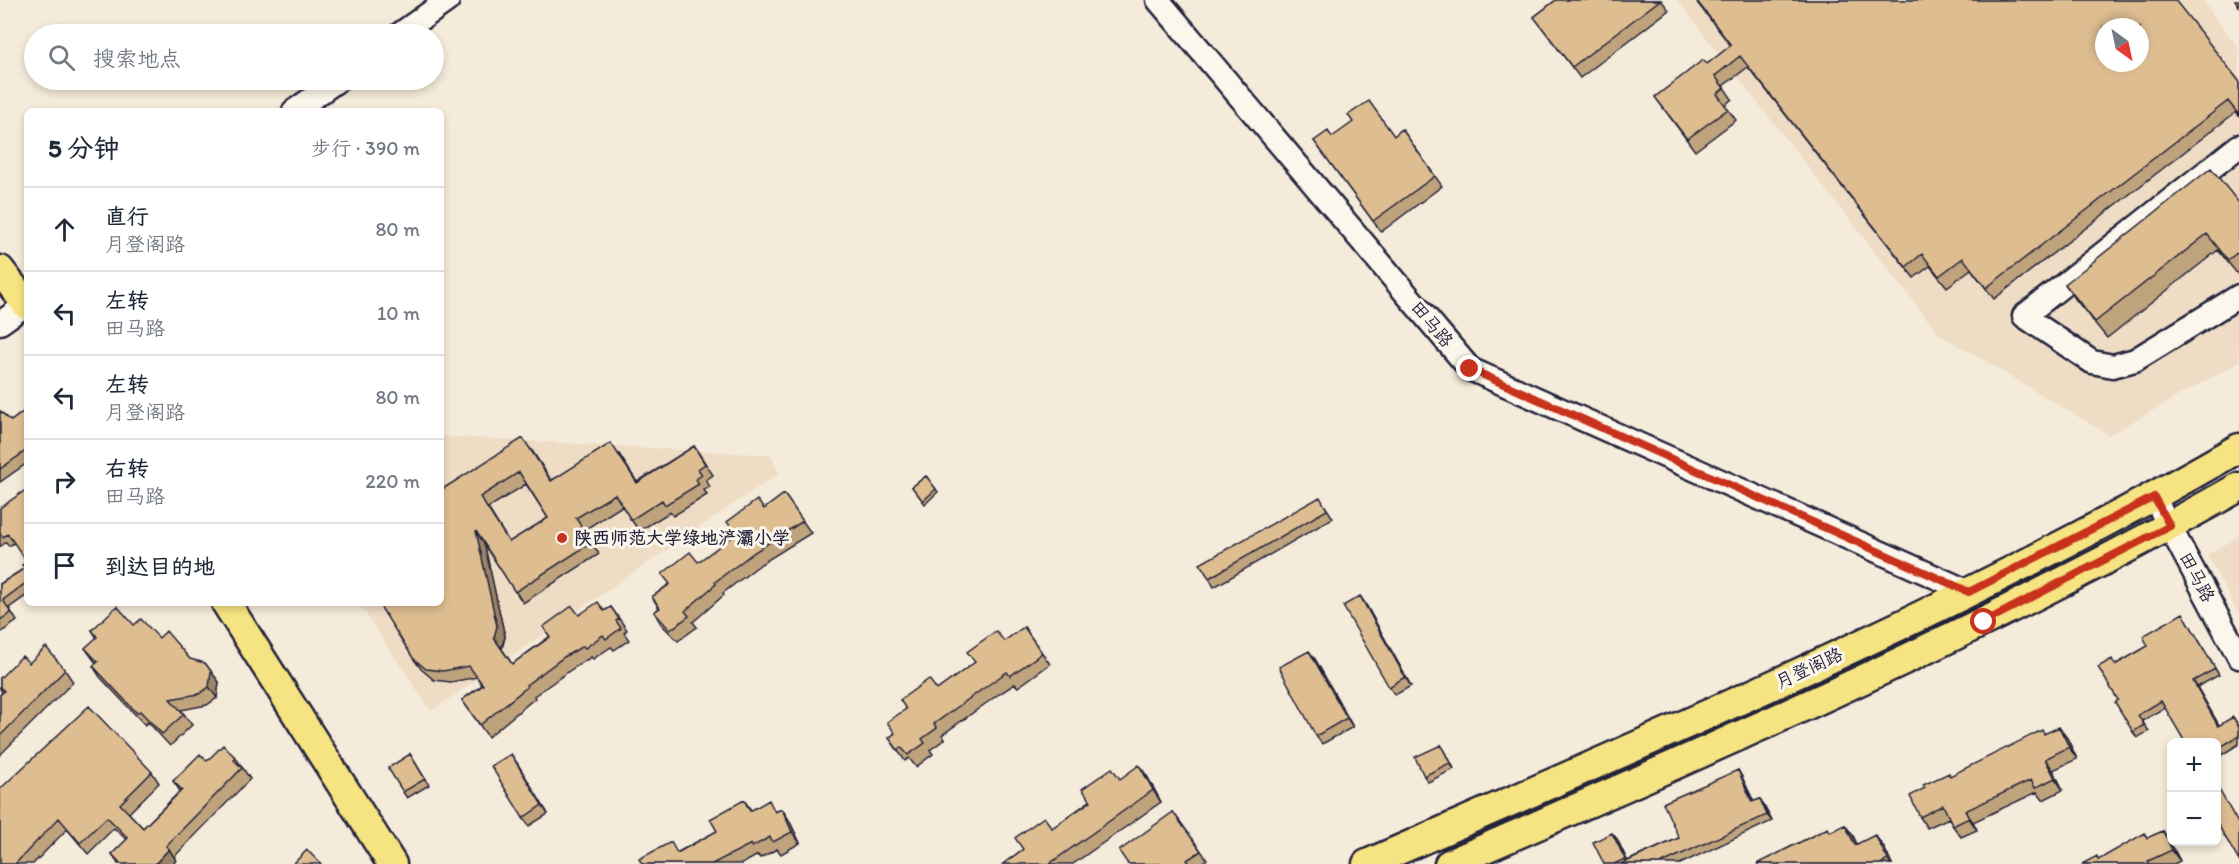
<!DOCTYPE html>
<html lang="zh">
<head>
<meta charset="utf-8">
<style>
	:root { --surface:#fff; --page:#f6f6f7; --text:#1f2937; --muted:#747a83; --line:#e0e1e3 }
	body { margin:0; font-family:Itim,"LXGW WenKai TC",sans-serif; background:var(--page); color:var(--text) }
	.controls { position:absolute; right:18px; bottom:18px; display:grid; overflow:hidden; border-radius:9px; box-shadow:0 3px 9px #0003 }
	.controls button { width:54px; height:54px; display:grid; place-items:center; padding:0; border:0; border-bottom:2px solid var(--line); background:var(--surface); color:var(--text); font:30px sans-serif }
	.compass { position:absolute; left:2095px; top:18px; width:54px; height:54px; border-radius:50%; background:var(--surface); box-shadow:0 3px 9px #0003; rotate:147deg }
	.stop { position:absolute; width:18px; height:18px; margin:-14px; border:4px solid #c8321e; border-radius:50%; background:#fff }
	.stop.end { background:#c8321e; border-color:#fff; box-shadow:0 2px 6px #0008 }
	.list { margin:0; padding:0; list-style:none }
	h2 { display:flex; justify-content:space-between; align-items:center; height:78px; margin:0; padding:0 24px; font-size:26px }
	h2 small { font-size:20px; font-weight:400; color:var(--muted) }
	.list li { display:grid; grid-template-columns:39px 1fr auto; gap:18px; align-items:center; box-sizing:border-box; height:84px; padding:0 24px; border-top:2px solid var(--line) }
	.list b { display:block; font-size:22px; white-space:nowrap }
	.list p { margin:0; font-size:20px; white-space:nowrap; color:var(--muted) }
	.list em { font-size:20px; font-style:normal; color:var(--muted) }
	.icon { flex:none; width:33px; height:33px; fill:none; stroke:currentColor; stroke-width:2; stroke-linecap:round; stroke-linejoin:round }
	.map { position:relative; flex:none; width:2239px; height:864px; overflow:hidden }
	.search { position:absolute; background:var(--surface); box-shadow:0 3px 9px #0003; left:24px; top:24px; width:420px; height:66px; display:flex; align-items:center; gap:15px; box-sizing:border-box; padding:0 21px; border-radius:33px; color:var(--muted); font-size:22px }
	.panel { position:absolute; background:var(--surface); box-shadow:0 3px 9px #0003; left:24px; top:108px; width:420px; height:498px; border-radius:9px }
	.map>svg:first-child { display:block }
	.built { fill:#eeddc4; fill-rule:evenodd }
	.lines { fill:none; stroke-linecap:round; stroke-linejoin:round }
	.minor-casing { stroke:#22223b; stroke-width:27 }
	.major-casing { stroke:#22223b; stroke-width:33 }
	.minor { stroke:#fbf7ec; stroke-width:22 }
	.major { stroke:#f6e381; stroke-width:28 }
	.wall { fill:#bfa37d; stroke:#22223b; stroke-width:1.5; fill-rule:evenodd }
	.shaded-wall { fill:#9b8466; stroke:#22223b; stroke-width:1.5 }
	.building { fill:#debd91; stroke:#22223b; stroke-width:1.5; fill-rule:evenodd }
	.route { stroke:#c8321e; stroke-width:8 }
	.poi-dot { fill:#c8321e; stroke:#fbf7ec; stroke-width:2 }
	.labels { text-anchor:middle; stroke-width:6; stroke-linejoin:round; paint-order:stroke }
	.street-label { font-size:18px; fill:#22223b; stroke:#fbf7ec }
	.poi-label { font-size:18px; font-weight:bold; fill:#22223b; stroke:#fbf7ec; text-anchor:start }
</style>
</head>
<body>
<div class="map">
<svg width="2239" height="864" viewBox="0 0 2239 864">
	<rect width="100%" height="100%" fill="#f5ebda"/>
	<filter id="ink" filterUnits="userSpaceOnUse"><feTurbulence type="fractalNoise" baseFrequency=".0167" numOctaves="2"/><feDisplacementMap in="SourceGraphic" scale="12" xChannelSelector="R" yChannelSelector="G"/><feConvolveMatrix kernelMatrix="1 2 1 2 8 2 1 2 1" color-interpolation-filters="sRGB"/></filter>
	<g filter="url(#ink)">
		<path class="built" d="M1677,0H2202L2239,48V362L2109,435L1939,334ZM2104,27H2140V63H2104Z
			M441,436L771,455L779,473L431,711L358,603H441Z
			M2239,536V615L2207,555Z"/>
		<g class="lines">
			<g class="minor-casing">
				<path id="minor" d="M1158,0L1470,369L1969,592
					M400,34L448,0
					M294,111L338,80
					M2239,146L2024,316L2092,362L2113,366L2135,360L2239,296
					M0,323L27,304
					M2154,497L2239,657"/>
			</g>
			<g class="major-casing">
				<path id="major" d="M0,270L27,305
					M226,603L392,864
					M1367,864C1662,735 1960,610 2239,448
					M1449,864C1717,747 1985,631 2239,487"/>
			</g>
			<use href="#minor" class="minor"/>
			<use href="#major" class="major"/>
		</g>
		<path class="wall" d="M1556,0H1661L1669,10L1580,78L1534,17Z
			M1695,0H2176L2175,1L2239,81V116L2236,112L1994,299L1971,269L1947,287L1930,266L1914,278L1748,67L1723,86L1732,99L1725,105L1736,120L1695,151L1655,97L1707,64L1731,46Z
			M1402,129L1442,186L1381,232L1314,141L1332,137L1394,136Z
			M2239,203V276L2218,250L2107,338L2076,300L2065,284Z
			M27,409V463L0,482V411L11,421Z
			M694,446L713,475L706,480L710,487L704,490L707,495L673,516L670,512L639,531L622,506L584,530L599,554L523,603L484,544L505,637L502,649L512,664L579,615L604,611L611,607L627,630L624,633L629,640L614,650L611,647L593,659L591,657L572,669L534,696L535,698L488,737L462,700L482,685L477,677L451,682L434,680L421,669L413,658L441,490L531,449L551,480L619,454L637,482ZM526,484L548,518L509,542L488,508Z
			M926,476L938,492L925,504L912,487Z
			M784,494L811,533L761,564L723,593L724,595L693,622L697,627L678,641L661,624L654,612L659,608L652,597L736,534L764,509Z
			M1325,506L1333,518L1214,587L1209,578Z
			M0,508L14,543L9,546L6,542L0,547Z
			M27,562V595L9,608L17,621L0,633V584L25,568Z
			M1360,596L1366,605L1411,686L1395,695L1389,687Z
			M2187,620L2219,675L2197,687L2219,726L2233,717L2239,726V744L2217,758V742L2165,708L2142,721L2149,731L2137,738L2133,732L2118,700L2115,665L2148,646Z
			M134,625L159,638L190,659L219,682L217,698L207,705L181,710L192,725L170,746L148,722L145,725L100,677L93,666L96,663L85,648L97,638L92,630Z
			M1024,627L1050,664L1018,687L1015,684L999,694L942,735L945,739L930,750L933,754L916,767L909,758L905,761L889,738L895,733L937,690Z
			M1315,659L1353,727L1322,744L1316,736Z
			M29,663L65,670L73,682L0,755V695L2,692L0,689V678Z
			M2045,733L2067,738L2077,759L2053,770L2063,790L2043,800L2037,792L1973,822L1977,830L1961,837L1953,826L1949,818L1927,828L1920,817L1951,776Z
			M1441,745L1445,751L1454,769L1428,782L1424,776Z
			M410,754L429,785L407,798L403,792Z
			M236,758L250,779L174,857L176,860L173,864H118L112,854L127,840L114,828L88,854L67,829L33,864H0V789L152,772L159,783L129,813L143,828L180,791L173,781L207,761Z
			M517,763L548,814L529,826L523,818Z
			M1738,770L1742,777L1754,802L1760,799L1764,806L1772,821L1680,864H1604L1617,839L1627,861L1679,838Z
			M1147,776L1161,802L1073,864H1003L1120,779Z
			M744,800L751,810L777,811L782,809L789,820L800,843L781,854L777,849L760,858L758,855L742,864H642L678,852L717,831Z
			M1173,812L1207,859L1200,864H1128Z
			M1845,825L1853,836L1857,844L1883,846L1892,864H1757L1828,828L1830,832Z
			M2163,831L2170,842L2180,861L2174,864H2082L2099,860Z"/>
		<path class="shaded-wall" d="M476,531L484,542L505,637L501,649L494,638Z
			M1360,596L1366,605L1411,686L1405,677Z
			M1309,651L1315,659L1353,727L1347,718Z
			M205,663L219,682L217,698L209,687Z
			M2193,681L2197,687L2223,732L2218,726Z
			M2059,727L2067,738L2077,759L2069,747Z
			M1441,745L1445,751L1454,769L1450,763Z
			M511,754L517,763L548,814L542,805Z
			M2045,759L2053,770L2063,790L2055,778Z
			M1139,765L1147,776L1161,802L1153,790Z
			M1738,770L1742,777L1757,809L1752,802Z
			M1760,799L1764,806L1772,821L1767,815Z
			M782,809L789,820L800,843L792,832Z
			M1965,811L1973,822L1977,830L1969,818Z
			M1845,825L1853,836L1862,856L1855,845Z
			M2163,831L2170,842L2180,861L2172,850Z
			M1612,833L1617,839L1629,864L1625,859Z
			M1875,835L1883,846L1892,864H1890L1888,860Z
			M169,849L176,860L173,864H155Z"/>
		<path class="building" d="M1556,0H1660L1572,67L1534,17Z
			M1696,0H2175L2239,81V115L2228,101L1986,288L1963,258L1939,276L1922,254L1906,267L1740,56L1715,76L1724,88L1717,94L1728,109L1687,139L1655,97L1703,60L1707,64L1731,45ZM2104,27H2140V63H2104Z
			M2235,0H2239V6Z
			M1369,101L1394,136L1402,129L1435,176L1373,221L1314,141L1328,131L1332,137L1353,122L1348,115Z
			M2211,168L2239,203V251L2228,260L2207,234L2095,322L2065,284Z
			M27,409V450L0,469V411L11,421Z
			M523,438L551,481L611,443L637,483L694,446L705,464L698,469L702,475L696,479L699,484L665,505L662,500L631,520L615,494L576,518L591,543L515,592L476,531L497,626L494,638L512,664L550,637L543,627L572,606L579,615L598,602L604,611L611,607L619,619L616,621L621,628L606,639L603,635L585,648L583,646L564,657L526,685L527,687L480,725L462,700L483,685L469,666L443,671L426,669L413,658L378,603H441V490ZM519,472L548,518L509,542L480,497Z
			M926,476L936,489L923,501L912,487Z
			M27,489V562L8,534L3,537L0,533V508Z
			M784,494L803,521L753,553L715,582L716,584L685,611L689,616L670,630L654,612L660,608L652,597L670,584L662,574L690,552L698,562L736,534L727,522L757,500L764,509Z
			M1320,497L1327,510L1209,578L1200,564Z
			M27,562V585L26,583L3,600L11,613L0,620V584L25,568L22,565Z
			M1360,596L1405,677L1389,687L1343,606Z
			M117,606L134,625L141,619L159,638L166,631L190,659L205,663L211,671L209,687L199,694L170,699L184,714L162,734L140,711L137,713L93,666L98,662L85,648L97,637L92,630Z
			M2183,613L2215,669L2193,681L2218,726L2233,717L2239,727V736L2217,749V742H2185L2161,701L2138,715L2144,725L2133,732L2115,702L2118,700L2098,667L2112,659L2115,665L2148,646L2143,636Z
			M1024,627L1042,653L1010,676L1007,672L991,683L934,724L937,728L922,739L925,743L908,755L901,747L898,750L889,738L895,733L887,722L906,709L900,700L929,679L937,690L975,662L967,652L996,631L1004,641Z
			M46,647L65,670L0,736V695L4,691L0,687V678L22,656L29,663Z
			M1309,651L1347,718L1316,736L1279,667Z
			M89,706L152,772L120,804L143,828L182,790L173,781L200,754L207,761L223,745L236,758L234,760L242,768L166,846L169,849L155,864H121L112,854L128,838L107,817L80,843L59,818L15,864H0V789Z
			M2059,727L2069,747L2045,759L2055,778L2035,788L2031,780L1965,811L1969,818L1953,826L1943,805L1920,817L1910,796L1925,788L1923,785L1949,773L1950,776L2042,730L2044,734Z
			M1441,745L1450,763L1424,776L1415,757Z
			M410,754L425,779L403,792L388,768Z
			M511,754L542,805L523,818L491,766Z
			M1139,765L1153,790L1049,864H1003L1023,849L1015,838L1044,817L1052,828L1091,801L1082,789L1112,768L1120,779Z
			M1738,770L1752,802L1760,799L1767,815L1660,864H1621L1679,838L1663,803Z
			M2217,786L2239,825V861L2217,823Z
			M744,800L750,811L769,800L775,812L782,809L792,832L773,842L770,837L752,847L751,844L712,864H642L639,859L671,842L677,853L717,831L710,819Z
			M1173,812L1201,851L1187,860L1190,864H1128L1119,851Z
			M1845,825L1855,845L1875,835L1888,860L1880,864H1757L1828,828L1830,832Z
			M2163,831L2172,850L2148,861L2149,864H2082L2097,856L2098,860L2145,833L2147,838Z
			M1612,833L1625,859L1614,864H1604L1593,842Z
			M307,850L321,864H293Z"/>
	</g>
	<g class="lines" filter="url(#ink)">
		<path class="route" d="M1470,369L1969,592L2154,497L2170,526L1984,622"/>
	</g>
	<circle class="poi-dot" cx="562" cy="538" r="6"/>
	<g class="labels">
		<g class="street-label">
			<text transform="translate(1432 324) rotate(50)" y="6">田马路</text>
			<text transform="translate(2197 577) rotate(62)" y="6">田马路</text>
			<text transform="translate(1809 668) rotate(-25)" y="6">月登阁路</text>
		</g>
		<g class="poi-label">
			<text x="574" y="544">陕西师范大学绿地浐灞小学</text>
		</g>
	</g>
</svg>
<div class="controls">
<button>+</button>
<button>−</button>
</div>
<svg class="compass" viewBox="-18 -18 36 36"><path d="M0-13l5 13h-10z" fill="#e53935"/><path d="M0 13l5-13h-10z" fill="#747a83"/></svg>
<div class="stop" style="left:1984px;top:622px"></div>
<div class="stop end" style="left:1470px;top:369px"></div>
<div class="search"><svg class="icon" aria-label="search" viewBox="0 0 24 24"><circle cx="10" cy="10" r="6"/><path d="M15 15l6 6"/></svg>搜索地点</div>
<section class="panel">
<h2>5 分钟<small>步行 · 390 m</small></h2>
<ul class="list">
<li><svg class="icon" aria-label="ahead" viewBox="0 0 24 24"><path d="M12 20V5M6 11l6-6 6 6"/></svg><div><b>直行</b><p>月登阁路</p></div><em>80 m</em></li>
<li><svg class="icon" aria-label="left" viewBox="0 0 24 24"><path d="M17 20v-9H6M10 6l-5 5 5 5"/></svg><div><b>左转</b><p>田马路</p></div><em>10 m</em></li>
<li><svg class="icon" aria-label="left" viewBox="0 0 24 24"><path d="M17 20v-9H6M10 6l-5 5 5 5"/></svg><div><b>左转</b><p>月登阁路</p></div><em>80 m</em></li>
<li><svg class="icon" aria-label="right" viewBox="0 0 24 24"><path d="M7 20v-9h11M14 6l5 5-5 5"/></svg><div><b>右转</b><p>田马路</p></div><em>220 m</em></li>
<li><svg class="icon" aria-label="arrive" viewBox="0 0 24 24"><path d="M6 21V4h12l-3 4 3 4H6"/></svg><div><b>到达目的地</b></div></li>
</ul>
</section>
</div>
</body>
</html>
